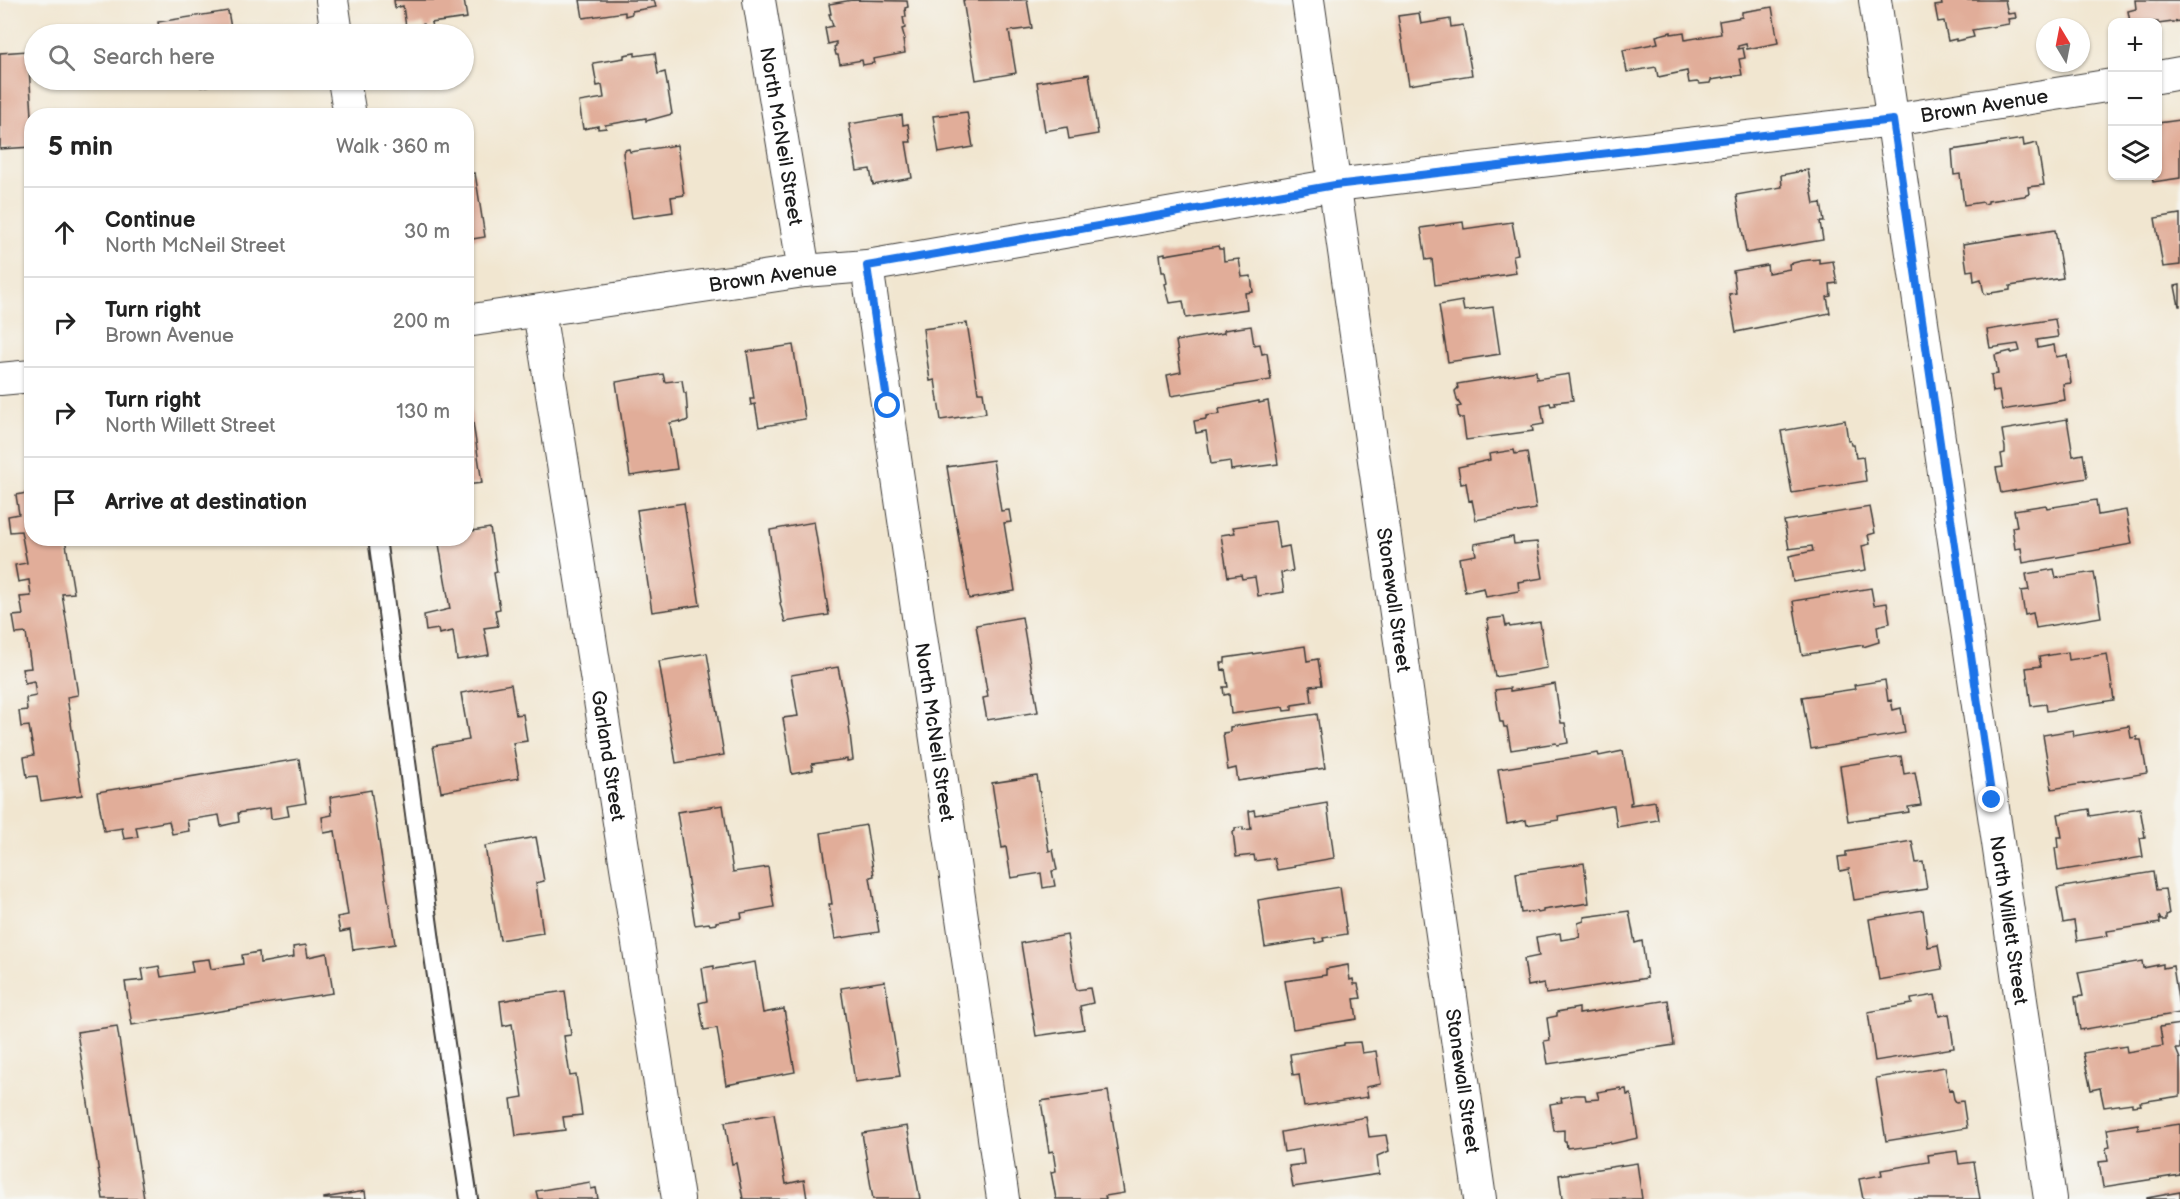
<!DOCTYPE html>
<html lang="en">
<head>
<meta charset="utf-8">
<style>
	:root { --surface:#fff; --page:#f6f6f6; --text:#222; --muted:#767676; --line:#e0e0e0 }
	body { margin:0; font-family:"Balsamiq Sans",sans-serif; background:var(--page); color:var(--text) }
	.controls { position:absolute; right:18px; top:18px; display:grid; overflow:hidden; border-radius:12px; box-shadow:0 2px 4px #0004 }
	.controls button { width:54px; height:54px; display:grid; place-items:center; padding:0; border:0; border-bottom:2px solid var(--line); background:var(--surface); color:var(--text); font:30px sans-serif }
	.compass { position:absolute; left:2036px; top:18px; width:54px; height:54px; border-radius:50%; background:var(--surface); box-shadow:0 2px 4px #0004; rotate:350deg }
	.stop { position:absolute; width:18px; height:18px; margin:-14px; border:4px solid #1a73e8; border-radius:50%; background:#fff }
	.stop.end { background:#1a73e8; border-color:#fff; box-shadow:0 2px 6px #0008 }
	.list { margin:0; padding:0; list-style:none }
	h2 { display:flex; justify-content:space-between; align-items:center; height:78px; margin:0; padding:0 24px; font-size:26px }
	h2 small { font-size:20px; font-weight:400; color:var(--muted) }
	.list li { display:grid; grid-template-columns:39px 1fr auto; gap:18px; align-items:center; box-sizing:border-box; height:90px; padding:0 24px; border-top:2px solid var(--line) }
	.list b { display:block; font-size:22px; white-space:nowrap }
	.list p { margin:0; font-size:20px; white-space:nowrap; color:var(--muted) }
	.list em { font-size:20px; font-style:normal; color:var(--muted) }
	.icon { flex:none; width:33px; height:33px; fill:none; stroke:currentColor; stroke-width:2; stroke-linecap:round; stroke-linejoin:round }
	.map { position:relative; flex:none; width:2180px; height:1199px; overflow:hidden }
	.search { position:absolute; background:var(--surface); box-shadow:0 2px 4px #0004; left:24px; top:24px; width:450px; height:66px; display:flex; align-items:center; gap:15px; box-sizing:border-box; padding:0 21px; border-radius:33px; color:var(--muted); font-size:22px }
	.panel { position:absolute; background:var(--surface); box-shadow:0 2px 4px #0004; left:24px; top:108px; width:450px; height:438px; border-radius:24px }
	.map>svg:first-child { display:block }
	.building { fill:#e1ad99 }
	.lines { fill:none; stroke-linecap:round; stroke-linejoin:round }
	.service-casing { stroke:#3c3a37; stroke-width:20 }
	.minor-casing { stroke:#3c3a37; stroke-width:34 }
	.service { stroke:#fff; stroke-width:16 }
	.minor { stroke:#fff; stroke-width:32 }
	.route { stroke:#1a73e8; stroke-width:8 }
	.labels { text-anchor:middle; stroke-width:4.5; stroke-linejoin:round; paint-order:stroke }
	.street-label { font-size:20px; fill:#1c1c1c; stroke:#f6f6f2 }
</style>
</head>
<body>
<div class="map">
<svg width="2180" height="1199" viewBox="0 0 2180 1199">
	<rect width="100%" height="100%" fill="#f6f6f2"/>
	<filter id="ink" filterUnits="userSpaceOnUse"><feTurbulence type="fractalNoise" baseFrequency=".0167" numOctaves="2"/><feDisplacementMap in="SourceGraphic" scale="12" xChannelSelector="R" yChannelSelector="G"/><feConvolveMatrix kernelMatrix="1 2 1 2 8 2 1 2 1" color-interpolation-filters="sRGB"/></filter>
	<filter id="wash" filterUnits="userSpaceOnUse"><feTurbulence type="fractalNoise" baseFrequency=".008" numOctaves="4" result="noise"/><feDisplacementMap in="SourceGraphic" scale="24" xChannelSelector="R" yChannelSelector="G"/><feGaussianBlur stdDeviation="1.35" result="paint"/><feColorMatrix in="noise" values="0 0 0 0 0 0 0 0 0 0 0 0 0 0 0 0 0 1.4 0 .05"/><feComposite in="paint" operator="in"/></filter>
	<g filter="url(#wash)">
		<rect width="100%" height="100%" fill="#f1e6d0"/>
		<g id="blocks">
			<path class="building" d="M394,0H464L467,18L431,23L432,27L425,28L424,24L406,27L403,6L395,8Z
				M580,0H654L656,7L632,11V14L625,16V12L583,18Z
				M852,0L907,1L908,7L905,8L906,17H903L905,28L902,29L905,39L903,40L905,53L873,59L874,63L863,65L862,60L840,64L838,55H836L834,47L836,46V42L828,44L825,28L833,26L829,14H831L829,4Z
				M963,0H1027L1032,28L1009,31L1016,73L976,80Z
				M1941,0H2005L2008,14L2015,13L2016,18L2008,19L2009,24L1972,30L1974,37L1956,41V39L1948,41L1944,21L1938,22L1935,6L1942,5Z
				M2135,0H2180V21L2158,24V22H2130L2128,11L2136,9Z
				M1772,7L1778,43L1747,49L1746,44L1738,46V49L1743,48L1745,58L1739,59L1742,75L1711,80L1710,83L1700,84L1697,82L1689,83L1687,71L1658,77L1656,67L1627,72L1623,50L1658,43L1656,36L1671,32V34L1684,32L1685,40L1721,34L1719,21L1742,17V12Z
				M228,11L232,34H160L158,22Z
				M1419,13L1421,24L1450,19L1451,27L1463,25L1472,75L1409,85L1398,16Z
				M28,51L32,116V147L0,149V53Z
				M635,53V56L655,53L658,74L665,72L672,114L646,121V118L605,125L606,128L598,129V126L583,129L579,102L604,98L602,85L597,86L593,63L624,58V55Z
				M1089,74L1098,134L1069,139L1067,127L1045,131L1037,82Z
				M200,80H222V83L201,87Z
				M234,111L235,116H214V114Z
				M967,112L973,147L939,153L933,116Z
				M902,115L903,125L908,124L911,142H906L912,178L873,185L870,169L857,171L849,124Z
				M2180,120V178L2153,182L2152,176H2158V123Z
				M2023,139L2024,146L2037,143L2044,185L2028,187L2029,194L2024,196L1988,201V203L1984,204L1983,202L1964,205L1960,174L1954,175L1952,150Z
				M677,145L684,195L671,197L673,212L632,218L623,153L625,150L629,149L630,152Z
				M1808,170L1814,204L1821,203L1824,222H1820L1823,240L1746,253L1736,195L1782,187L1781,175Z
				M475,173L485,237L466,240V174Z
				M2180,214V265L2163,267L2155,218Z
				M1463,222L1464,229L1512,222L1518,254L1513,255L1516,273L1435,285L1432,259L1426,260L1421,228Z
				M2055,230L2063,278L2010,286V290L1984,294L1981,279L1974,281L1973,270L1967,271L1963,244Z
				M1218,246L1219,249H1223L1224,261L1239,259L1242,277L1251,276L1253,292L1245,293L1247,309L1186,318L1183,301L1170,303L1165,284L1167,283L1165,272H1162L1160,254L1165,253V255Z
				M1819,259V263L1833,261L1837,283L1830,284L1831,296L1827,297L1830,313L1736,332L1729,294L1736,293L1733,271L1767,265L1768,273L1790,269L1789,264L1801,261Z
				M2180,285V306H2179L2175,286Z
				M1462,301L1464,311L1493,307L1500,354L1448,362L1439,305Z
				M2055,319L2058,337L2037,340L2038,348L2054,345L2056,357L2067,355L2071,383L2063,384L2065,400L2002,410L1999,391L1993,392L1991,375L1998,374L1995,355L2011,351V353L2020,351L2018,344L1990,348L1987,330Z
				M967,323L978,392H983L986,413L941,420L935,380L930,381L923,329Z
				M1251,326L1254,345L1260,344L1262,354L1267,353L1271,380L1171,396L1167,375L1181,372L1176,341L1224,333V330Z
				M793,345L805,419L759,427L755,404L751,405L750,399H754L747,352Z
				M1536,371L1537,379L1569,374L1573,400L1555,402L1556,405L1551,406L1550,403L1541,405L1544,424L1532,426L1533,431L1466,440L1463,418H1459L1457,407L1461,406L1457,400L1455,391L1458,388L1457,384Z
				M663,374L665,382L682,380L684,393H686L688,420L681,423L680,421L670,423L677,469L630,476L616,382Z
				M468,389L482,483L466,485V390Z
				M1259,401V403L1268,401L1278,464L1231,470L1230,461L1211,464L1206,431L1196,433L1194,421L1206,419V416L1220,414L1219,409Z
				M2067,419L2073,456L2083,454L2087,478L2001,493L1996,468L2003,467L2001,454L2005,453V448L2002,430Z
				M1845,420L1848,440H1850L1851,445H1854L1856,458L1863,457L1866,481L1792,493L1781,431Z
				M1514,450L1515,454L1527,452L1536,509L1476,520L1472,500L1469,501L1466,483L1461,484L1458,467L1490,460L1489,454Z
				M993,460L1001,511L1009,510L1011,522L1004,523L1015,591L969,599L947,467Z
				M32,492V538H65L74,593L62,594L78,695L67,697L82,795L41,801L37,776L27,777L24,757L34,755L29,726L21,727L19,711L27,710L26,698L36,696L34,681L25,683L22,669L31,668L26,633L16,634L13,616L23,615L20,597L31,596L29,580L18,582L15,565L27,563L21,531L10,532L8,516L19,514L16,495Z
				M2096,500L2098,515L2126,510L2132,544L2023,563L2021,548L2015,549L2012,527L2017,526L2014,510L2046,505L2047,508Z
				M684,503L700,605L652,612L637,510Z
				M1870,507L1875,533L1868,535L1870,544L1862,546L1866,570L1793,582L1789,556L1813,551L1812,546L1789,549L1784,521Z
				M1275,521L1279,548L1289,546L1293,571L1281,573L1284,592L1258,596L1255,577L1242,579L1241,575L1228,577L1221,535L1235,533L1233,527Z
				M814,522L829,615L785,622L780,603L781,602L770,530Z
				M490,528L497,572L494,573L500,609L495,610L498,626L484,628L489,655L457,660L453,631L439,634L438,629L426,631L424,615L450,609L438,538H466V532Z
				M1513,537L1514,544L1537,542L1543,578L1518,582L1519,591L1486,597L1484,588L1465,592L1459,558L1476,555L1474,544Z
				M2054,569L2056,578L2094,572L2101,617L2036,628L2033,613L2025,615L2021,591L2029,590L2026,574Z
				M1871,588L1874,605L1887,603L1890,623L1877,626L1879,642L1863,647V645L1802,655L1793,601Z
				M1022,617L1038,712L987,720L983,698L988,697L976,625Z
				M1504,617L1506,626L1509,625L1510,627L1540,622L1547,668L1495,677L1487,628H1489L1487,619Z
				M1305,646L1307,661L1318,659L1322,685L1310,686L1312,702L1292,705V710L1284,711L1283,707L1231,714L1229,694L1224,695L1223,687H1228L1225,669L1222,670L1221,663H1225V658Z
				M2068,652L2069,660L2107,654L2114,700L2047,711L2046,704L2031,706L2026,668L2041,666L2039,657Z
				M707,653L724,755L676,763L659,661Z
				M838,667L848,717L853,760L847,761V759L812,764L813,770L792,774L783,718L798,716L791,675Z
				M1885,680L1888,701L1891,700L1893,710L1901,708L1905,733L1811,749L1802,697L1855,689L1854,685Z
				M511,684L516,715L523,714L527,741L513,743L519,778L441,792L433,746L469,740L461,693Z
				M1555,684L1561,723H1565L1568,743L1557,745L1556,743L1511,750L1507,727H1504L1503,722H1500L1495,690L1510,688V691Z
				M1317,714L1325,768L1238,781L1236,768L1228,770L1223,733L1230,732V727Z
				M2129,726L2131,738L2137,737V740H2141L2147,773L2052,789L2043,735L2073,730L2074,736Z
				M1623,751L1632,802L1630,803V805L1655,801L1658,820L1617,827L1614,806H1611L1558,816L1559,820L1527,825L1526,820L1507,824L1498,769L1598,753L1599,756Z
				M1901,756L1904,774L1915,772L1921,805L1908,807L1909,812L1848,821L1840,766Z
				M299,759L306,803L287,806L289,816L271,819L270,808L238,813L239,822L221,826L219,815L187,820L189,831L172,834L169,821L136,827L138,837L124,839L122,828L104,831L97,792Z
				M1037,776L1049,851L1053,850L1057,870L1052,871L1055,886L1043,888L1041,873L1011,878L1006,847L1002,848L992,783Z
				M371,790L395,944L353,950L350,930L340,932L337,917L348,915L335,831L324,833L322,817L332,815L330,797Z
				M1327,803L1334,858L1294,865L1295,867L1277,870L1274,858L1255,861L1254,855L1236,857L1233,832L1235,831V828L1243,827V830L1251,829L1249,811L1254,810L1255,815Z
				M723,805L733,872L768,867L774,907L741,913L742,918L716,922V924L710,925L709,923L695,925L677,812Z
				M2140,808L2145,837L2140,838L2143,857L2058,871L2055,848H2058L2057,837H2062L2058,814L2089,809L2090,816Z
				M866,825L874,876L870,877L879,932L835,939L829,904H832L821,833Z
				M536,837L544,881L536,883L543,933L500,940L485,846Z
				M1912,841L1916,863L1923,862L1927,889L1854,900L1849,869L1840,871L1838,857L1846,856V852Z
				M1584,863L1589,903L1543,910V912L1538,913L1537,911L1521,913L1516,873Z
				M2153,872L2156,890L2165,889L2169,914L2166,915V920H2161L2159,916L2160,923L2107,931L2108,936L2077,941L2074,921L2063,923L2057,888Z
				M1340,887L1347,934L1323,938L1324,941L1316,943L1315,939L1265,947L1258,900Z
				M1923,910L1928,947L1938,945L1942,969L1879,980L1869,919Z
				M1629,911L1635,943L1642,941L1647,978L1546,994L1544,983L1528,986L1524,959L1539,956L1536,937L1560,933L1561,940L1580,937L1578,923L1584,921V917Z
				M1067,935L1076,990L1090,988L1093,1003L1080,1006L1084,1029L1036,1036L1021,943Z
				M306,945L308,957L327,953L333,993L132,1025L125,982L144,980L142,969L159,966L161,977L193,972L191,961L209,959L211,969L243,964L242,955L259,952L260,963L294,957L293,947Z
				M2142,961L2143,968L2163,964V968L2173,966L2180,1013L2080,1030L2075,997L2083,996L2078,972Z
				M755,962L763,1013L784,1009L795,1072L726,1085L717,1028L704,1030L699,1003L707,1001L702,968L714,966V969Z
				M1348,965L1350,980L1353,979L1354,984H1358L1361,998L1354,999L1357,1019L1293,1029L1285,981L1326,975V969Z
				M885,981L900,1076L855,1082L841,988Z
				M565,991L571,1035L564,1036L570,1076L576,1075L582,1115L563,1117L565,1130L516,1136L511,1099L523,1097L512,1024L503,1026L500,1001Z
				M1935,995L1939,1016L1949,1014L1954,1048L1875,1061L1868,1012L1912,1004L1911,999Z
				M1668,1000L1674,1045L1548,1064L1544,1041L1550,1040L1547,1018L1557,1016V1012L1579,1008V1014Z
				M2180,1024V1049H2176L2180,1059V1096L2140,1102L2141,1105L2132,1106V1103L2104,1107L2100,1088L2091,1090L2083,1053L2126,1046L2127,1052L2163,1046L2160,1027Z
				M117,1026L144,1199H103L77,1032Z
				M1360,1042L1362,1053L1376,1051L1381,1084L1366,1087L1368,1097L1304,1107L1299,1074L1293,1075L1290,1054L1344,1045V1043Z
				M1945,1067L1949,1090L1952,1089L1954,1099L1956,1102L1963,1101L1967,1128L1886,1141L1876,1078Z
				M1621,1088V1090L1626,1089L1627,1095L1631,1094L1638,1138L1611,1144L1610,1142L1567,1148L1566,1141H1564V1130L1554,1131L1550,1104L1562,1102L1561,1098L1575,1095H1585L1586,1100L1599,1099L1597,1092Z
				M1108,1091L1124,1193L1105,1196L1106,1199H1056L1051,1172L1056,1171L1053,1151L1049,1152L1041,1101Z
				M774,1114L786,1184L804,1180L807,1199H743L736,1163L732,1164L725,1122Z
				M1366,1117L1369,1137L1386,1135L1389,1151L1377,1156L1379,1174L1293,1187L1289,1166L1304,1164L1302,1149L1284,1152L1281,1132Z
				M2138,1124V1130L2180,1124V1175L2103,1187L2099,1162L2108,1161L2106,1148L2110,1147L2107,1129Z
				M907,1126L920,1199H873L862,1133Z
				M1957,1151L1959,1164L1974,1162L1980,1199H1863L1859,1179L1882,1175L1881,1170L1929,1162L1928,1155Z
				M1637,1163L1642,1199H1562L1559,1175Z
				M590,1182L591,1189L596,1188L598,1199H538L536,1191Z
				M365,1191L366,1199H324V1198Z
				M2180,1192V1199H2147V1198Z"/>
		</g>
	</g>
	<g filter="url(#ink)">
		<use href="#blocks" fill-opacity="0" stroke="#3c3a37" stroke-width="1.5"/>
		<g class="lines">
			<g class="service-casing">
				<path id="service" d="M377,538L433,956L469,1199"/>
			</g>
			<g class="minor-casing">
				<g id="minor">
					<path d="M332,0L337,34"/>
					<path id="s1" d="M759,0L804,271"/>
					<path id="s2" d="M1308,0L1480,1199"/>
					<path id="s3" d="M1875,0L2050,1199"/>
					<path d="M2158,77L2180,73"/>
					<path d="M344,80L350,116"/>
					<path id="s4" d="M867,266L1003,1199"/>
					<path id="s5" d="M539,311L678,1199"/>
					<path id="s6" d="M466,321L804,271L867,266L1335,185L1893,120L2112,85"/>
					<path d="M0,379L32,376"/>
				</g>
			</g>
			<use href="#service" class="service"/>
			<use href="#minor" class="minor"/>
		</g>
	</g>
	<g class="lines" filter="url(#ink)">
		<path class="route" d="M888,406L867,266L1335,185L1893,120L1992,800"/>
	</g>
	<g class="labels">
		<g class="street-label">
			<text dy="7" stroke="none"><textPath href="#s6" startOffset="1534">Brown Avenue</textPath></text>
			<text dy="7" stroke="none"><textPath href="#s1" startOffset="138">North McNeil Street</textPath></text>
			<text dy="7" stroke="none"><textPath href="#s6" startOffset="310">Brown Avenue</textPath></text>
			<text dy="7" stroke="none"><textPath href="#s2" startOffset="606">Stonewall Street</textPath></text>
			<text dy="7" stroke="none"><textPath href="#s4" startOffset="471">North McNeil Street</textPath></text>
			<text dy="7" stroke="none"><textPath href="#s5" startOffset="450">Garland Street</textPath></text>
			<text dy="7" stroke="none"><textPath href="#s3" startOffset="930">North Willett Street</textPath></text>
			<text dy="7" stroke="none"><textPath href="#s2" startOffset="1092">Stonewall Street</textPath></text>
		</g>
	</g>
</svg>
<div class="controls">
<button>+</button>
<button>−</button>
<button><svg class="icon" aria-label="layers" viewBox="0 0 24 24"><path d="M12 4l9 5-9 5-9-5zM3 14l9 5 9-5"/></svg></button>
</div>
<svg class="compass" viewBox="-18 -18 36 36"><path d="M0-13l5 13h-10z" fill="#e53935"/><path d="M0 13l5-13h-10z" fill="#767676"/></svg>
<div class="stop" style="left:888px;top:406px"></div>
<div class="stop end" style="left:1992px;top:800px"></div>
<div class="search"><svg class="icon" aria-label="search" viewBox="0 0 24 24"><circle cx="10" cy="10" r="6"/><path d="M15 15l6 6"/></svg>Search here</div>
<section class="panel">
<h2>5 min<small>Walk · 360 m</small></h2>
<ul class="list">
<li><svg class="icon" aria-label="ahead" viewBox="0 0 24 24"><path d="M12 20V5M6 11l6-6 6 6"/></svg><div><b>Continue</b><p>North McNeil Street</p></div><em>30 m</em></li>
<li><svg class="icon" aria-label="right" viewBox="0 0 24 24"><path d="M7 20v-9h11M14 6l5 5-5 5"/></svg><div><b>Turn right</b><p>Brown Avenue</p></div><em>200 m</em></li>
<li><svg class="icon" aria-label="right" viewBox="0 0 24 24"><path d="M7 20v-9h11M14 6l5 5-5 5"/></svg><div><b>Turn right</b><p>North Willett Street</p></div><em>130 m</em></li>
<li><svg class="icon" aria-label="arrive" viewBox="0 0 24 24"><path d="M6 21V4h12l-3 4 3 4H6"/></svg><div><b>Arrive at destination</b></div></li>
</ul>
</section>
</div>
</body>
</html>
